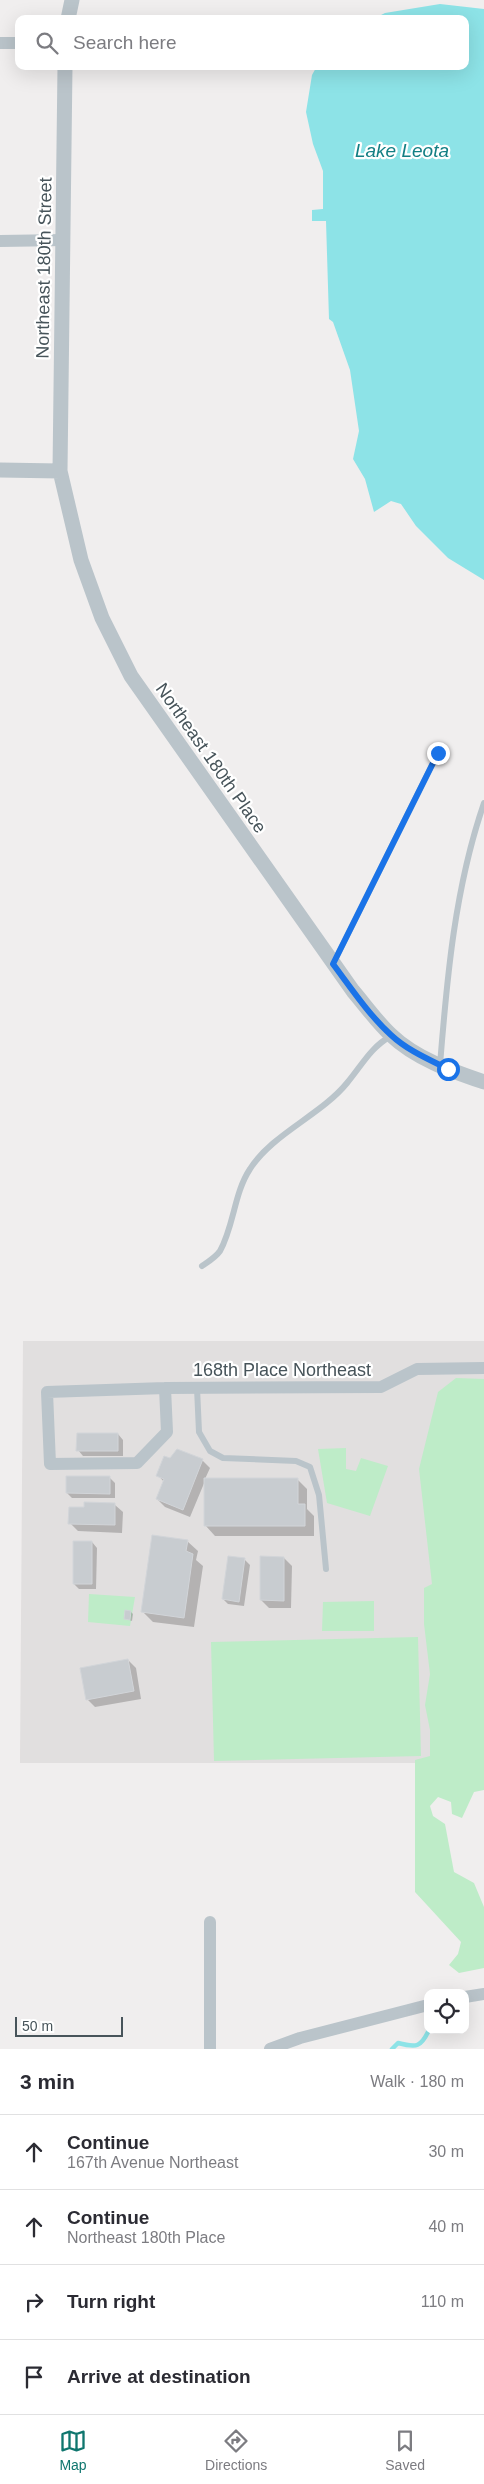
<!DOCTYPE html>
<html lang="en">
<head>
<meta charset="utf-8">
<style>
	:root { --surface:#fff; --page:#f7f7f7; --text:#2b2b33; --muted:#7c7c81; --line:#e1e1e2; --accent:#0f766e }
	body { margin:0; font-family:Helvetica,sans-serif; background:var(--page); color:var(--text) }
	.controls { position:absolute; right:15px; bottom:15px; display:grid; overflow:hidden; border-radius:10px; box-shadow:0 5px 20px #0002 }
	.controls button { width:45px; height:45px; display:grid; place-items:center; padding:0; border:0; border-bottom:1px solid var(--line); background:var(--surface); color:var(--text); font:25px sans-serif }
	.scale { position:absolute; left:15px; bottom:12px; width:108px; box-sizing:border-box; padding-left:5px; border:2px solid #47545a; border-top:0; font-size:14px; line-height:18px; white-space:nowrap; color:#47545a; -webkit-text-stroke:4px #fff; paint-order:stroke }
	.stop { position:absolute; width:15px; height:15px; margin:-11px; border:4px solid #1a73e8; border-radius:50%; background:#fff }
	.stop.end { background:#1a73e8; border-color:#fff; box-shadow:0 1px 5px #0008 }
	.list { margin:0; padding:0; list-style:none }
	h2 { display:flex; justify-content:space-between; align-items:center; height:65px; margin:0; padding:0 20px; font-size:21px }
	h2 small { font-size:16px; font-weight:400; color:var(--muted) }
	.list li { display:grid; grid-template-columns:32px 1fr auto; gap:15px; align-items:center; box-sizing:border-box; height:75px; padding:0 20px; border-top:1px solid var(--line) }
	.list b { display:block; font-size:19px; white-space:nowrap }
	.list p { margin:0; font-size:16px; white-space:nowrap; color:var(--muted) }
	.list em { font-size:16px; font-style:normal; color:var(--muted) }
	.icon { flex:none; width:28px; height:28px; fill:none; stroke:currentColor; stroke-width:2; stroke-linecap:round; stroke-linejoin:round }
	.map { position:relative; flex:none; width:484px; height:2049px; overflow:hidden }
	.search { position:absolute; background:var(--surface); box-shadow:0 5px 20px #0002; left:15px; right:15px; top:15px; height:55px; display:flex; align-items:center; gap:12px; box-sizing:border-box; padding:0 18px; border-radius:10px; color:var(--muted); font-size:19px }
	.sheet { height:365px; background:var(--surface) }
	nav { display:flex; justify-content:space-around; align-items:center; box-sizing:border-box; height:70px; border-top:1px solid var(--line); background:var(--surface); font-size:14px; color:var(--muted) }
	nav a { display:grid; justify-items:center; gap:2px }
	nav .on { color:var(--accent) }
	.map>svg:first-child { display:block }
	.education { fill:#e1dfdf }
	.green { fill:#beecc8 }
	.water { fill:#8de3e7 }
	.shadow { fill:#0003 }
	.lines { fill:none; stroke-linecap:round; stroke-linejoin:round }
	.stream { stroke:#8de3e7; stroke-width:4.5 }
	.building { fill:#c8ccd0; stroke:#d2d5d9 }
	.service { stroke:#bac4ca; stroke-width:6 }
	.minor { stroke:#bac4ca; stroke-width:12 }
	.tertiary { stroke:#bac4ca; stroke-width:15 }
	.route { stroke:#1a73e8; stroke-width:6 }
	.labels { text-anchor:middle; stroke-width:4.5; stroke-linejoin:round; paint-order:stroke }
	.street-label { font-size:18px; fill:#47545a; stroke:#fff }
	.water-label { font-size:19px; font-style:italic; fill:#137f84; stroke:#fff }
</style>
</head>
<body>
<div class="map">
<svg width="484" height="2049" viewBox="0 0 484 2049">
	<rect width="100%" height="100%" fill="#f0eeee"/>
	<path class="education" d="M23,1341H484V1763H20Z"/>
	<path class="green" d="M456,1378L484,1379V1790L474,1792L462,1818L452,1814L451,1802L438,1797L430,1806L433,1816L445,1824L454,1872L474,1883L484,1907V1968L459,1973L449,1965L458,1954L461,1942L415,1892V1760L430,1756V1730L425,1705L430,1674L424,1624V1588L432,1584L419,1469L438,1392Z
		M346,1448V1469L356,1471L361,1458L388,1466L370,1516L327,1503L318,1449Z
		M89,1594L135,1597L130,1626L88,1622Z
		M374,1601V1631H322L323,1602Z
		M418,1637L421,1756L214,1761L211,1642Z"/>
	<path class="water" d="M440,4L484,9V580L448,558L416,526L401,504L391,501L374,512L365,479L353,459L359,431L350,370L333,322L329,319L326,221H312V210L323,209V171L313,144L306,112L312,75L317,66H465V19H373L385,13Z"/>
	<path class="shadow" d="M118,1434L123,1440V1456H83L78,1450Z
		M202,1460L210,1468L205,1479H297L307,1489V1509L314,1516V1536H215L205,1525V1481L190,1517L165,1507L157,1499L164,1482L158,1475Z
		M110,1478L115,1483V1498H72L67,1493Z
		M115,1505L123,1512L122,1533L78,1531L70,1523L85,1508Z
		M187,1541L198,1551L196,1560L203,1566L194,1627L153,1622L143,1612Z
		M92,1542L97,1548L96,1589H79L74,1584Z
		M284,1558L292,1566L291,1608H269L261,1600Z
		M245,1560L250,1565L244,1606L228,1604L223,1599Z
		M131,1612L133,1614L132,1621L125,1618Z
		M128,1660L136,1668L141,1699L95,1707L87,1699Z"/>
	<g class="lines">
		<path class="stream" d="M392,2049L398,2043C417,2048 421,2047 429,2030"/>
	</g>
	<path class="building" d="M77,1433H118V1451H76Z
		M177,1449L203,1459L183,1510L156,1499L164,1479L156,1476L164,1456L170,1458Z
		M66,1476H110V1494L66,1493Z
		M204,1478H298V1504H305V1526H204Z
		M84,1502L115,1503V1525L68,1524L69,1507H84Z
		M152,1535L188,1540L186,1551L193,1554L184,1618L141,1612Z
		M73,1541H92V1584H73Z
		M228,1556L245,1558L239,1602L222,1599Z
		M260,1556L284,1557V1601L260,1600Z
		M125,1610L131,1611L130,1620L124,1619Z
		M128,1659L134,1691L86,1700L80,1668Z"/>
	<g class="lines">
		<path class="service" d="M334,962L438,753
			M440,1065C447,977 455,887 484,803
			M202,1266C208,1262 216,1257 220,1251C234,1226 234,1193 250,1169C272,1134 321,1115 347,1083C362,1065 371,1047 391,1036
			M197,1388L199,1432L210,1451L223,1458L296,1461L310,1467L319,1495L326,1569"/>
		<path class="minor" d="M0,43H19
			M0,241L64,240
			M165,1388L167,1432L137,1463L50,1464L47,1392L165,1388L381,1387L417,1369L484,1368
			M465,1997L484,1994
			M210,2049V1922
			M270,2049L300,2038L428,2005"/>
		<path class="tertiary" d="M68,19L72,0
			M65,66L60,471L81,560L102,618L131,676L353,991C365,1005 377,1022 391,1035C416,1059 452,1071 484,1082
			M0,470L60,471"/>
	</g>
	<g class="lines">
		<path class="route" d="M438,753L333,964C351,988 369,1015 391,1035C407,1050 428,1059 448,1069"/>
	</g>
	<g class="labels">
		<g class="street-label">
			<text transform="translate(44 268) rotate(-89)" y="6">Northeast 180th Street</text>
			<text transform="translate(211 758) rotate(55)" y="6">Northeast 180th Place</text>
			<text x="282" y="1376">168th Place Northeast</text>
		</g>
		<g class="water-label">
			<text x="402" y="157">Lake Leota</text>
		</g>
	</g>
</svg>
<div class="controls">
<button><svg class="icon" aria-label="locate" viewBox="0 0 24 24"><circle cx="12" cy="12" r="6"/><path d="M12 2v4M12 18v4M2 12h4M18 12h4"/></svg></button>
</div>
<div class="scale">50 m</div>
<div class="stop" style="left:448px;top:1069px"></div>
<div class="stop end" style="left:438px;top:753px"></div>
<div class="search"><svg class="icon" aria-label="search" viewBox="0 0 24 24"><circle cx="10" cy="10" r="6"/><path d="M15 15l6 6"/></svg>Search here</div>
</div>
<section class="sheet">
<h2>3 min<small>Walk · 180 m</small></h2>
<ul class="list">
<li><svg class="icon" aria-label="ahead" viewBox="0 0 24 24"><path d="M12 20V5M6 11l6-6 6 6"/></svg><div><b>Continue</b><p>167th Avenue Northeast</p></div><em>30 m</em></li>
<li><svg class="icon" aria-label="ahead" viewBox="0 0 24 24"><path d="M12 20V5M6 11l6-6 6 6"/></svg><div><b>Continue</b><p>Northeast 180th Place</p></div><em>40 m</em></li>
<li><svg class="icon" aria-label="right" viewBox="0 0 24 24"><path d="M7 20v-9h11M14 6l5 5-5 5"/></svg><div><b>Turn right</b></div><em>110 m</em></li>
<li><svg class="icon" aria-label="arrive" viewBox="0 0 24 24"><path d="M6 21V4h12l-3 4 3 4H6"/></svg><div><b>Arrive at destination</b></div></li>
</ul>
</section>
<nav>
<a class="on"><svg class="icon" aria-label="map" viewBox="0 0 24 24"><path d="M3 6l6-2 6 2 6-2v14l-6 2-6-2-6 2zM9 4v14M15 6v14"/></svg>Map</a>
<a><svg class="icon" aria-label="directions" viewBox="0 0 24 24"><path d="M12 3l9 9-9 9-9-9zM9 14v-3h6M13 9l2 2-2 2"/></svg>Directions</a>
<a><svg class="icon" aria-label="saved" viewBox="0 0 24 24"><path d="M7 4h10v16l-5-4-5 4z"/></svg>Saved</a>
</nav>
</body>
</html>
